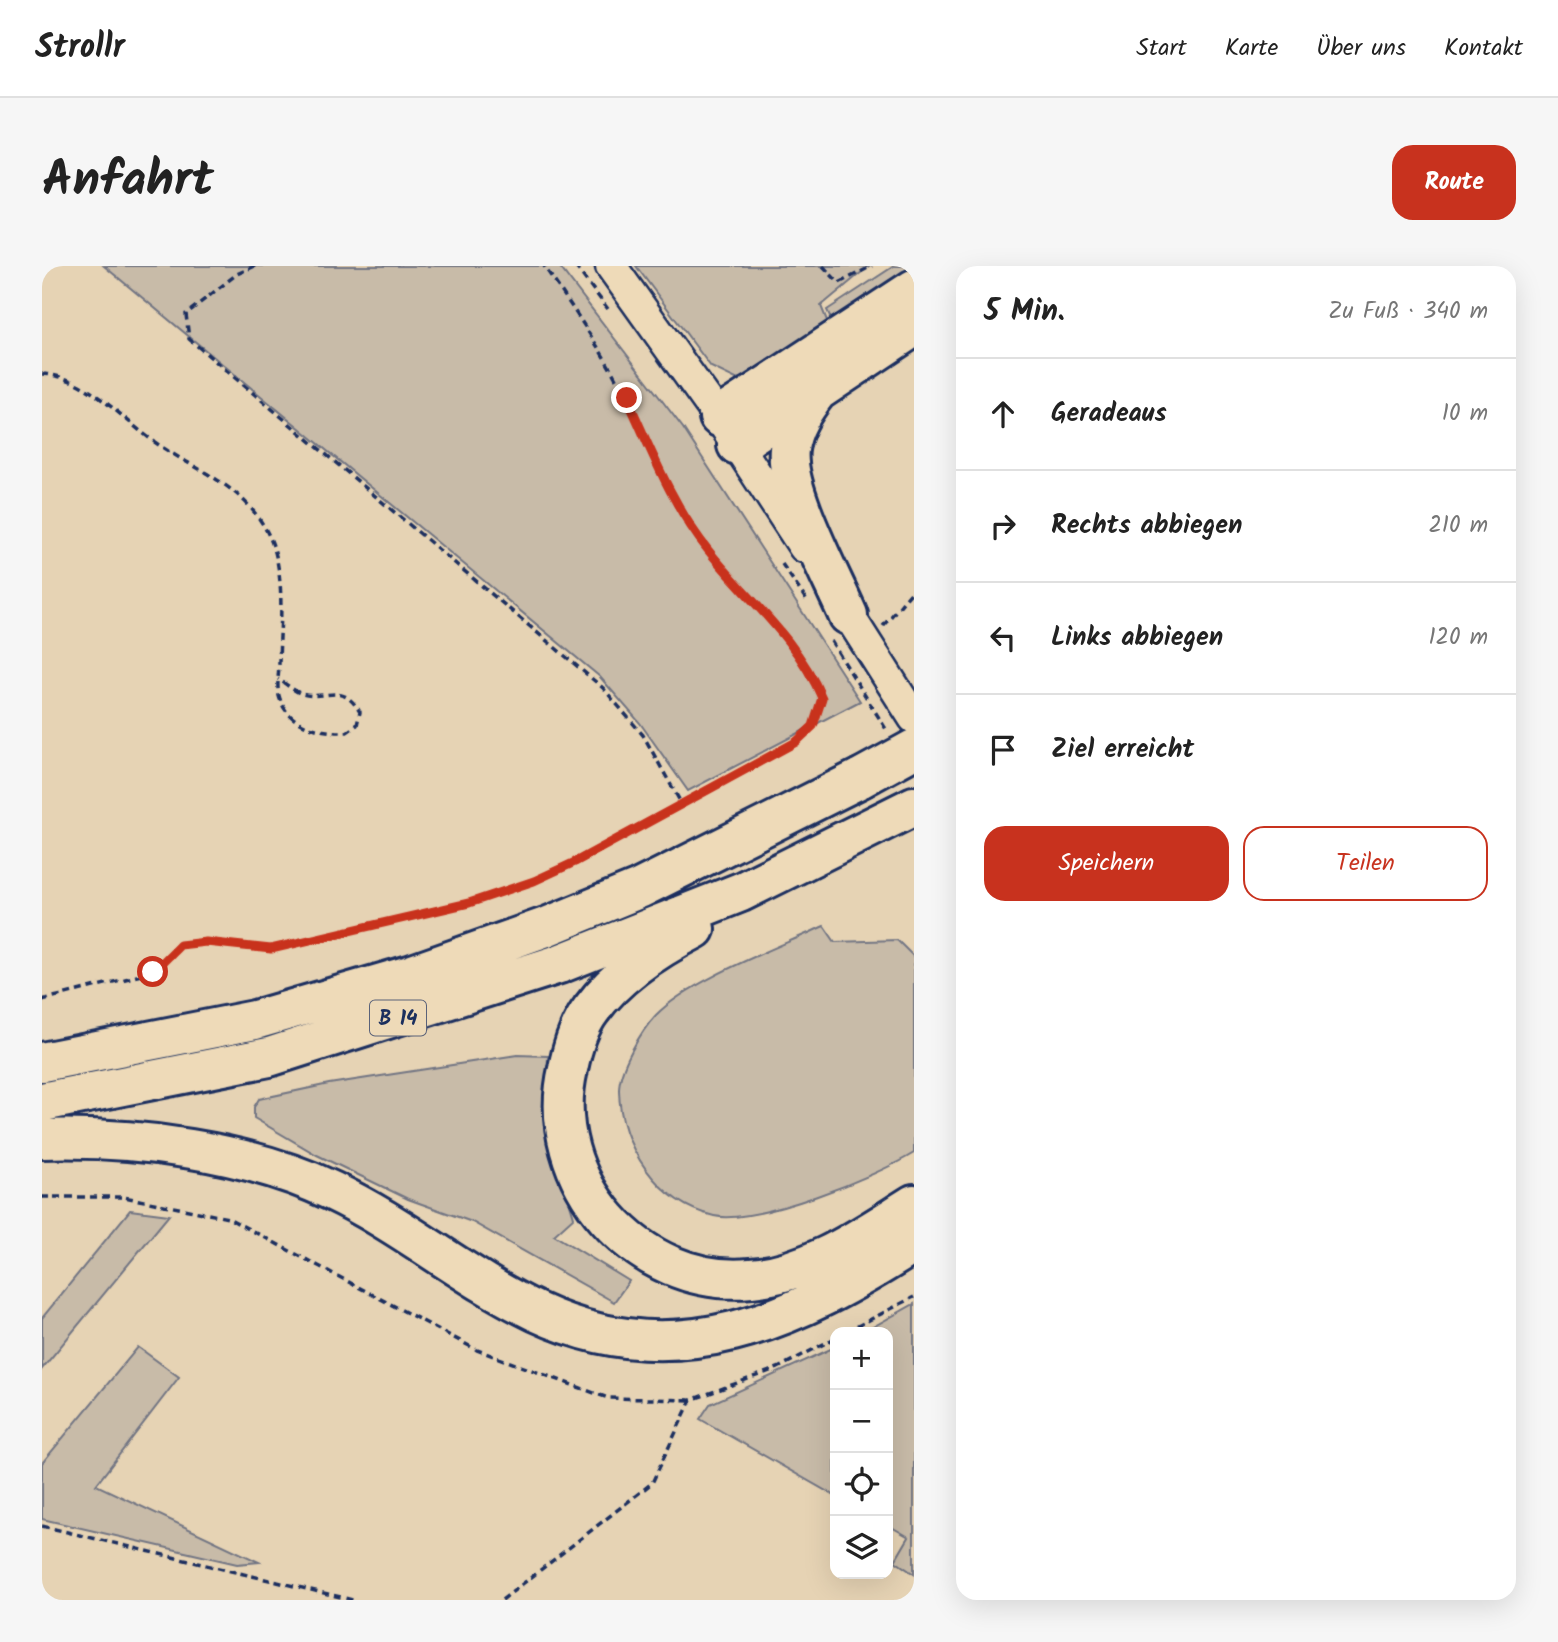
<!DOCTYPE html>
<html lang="de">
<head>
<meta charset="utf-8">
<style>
	:root { --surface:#fff; --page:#f6f6f6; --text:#222; --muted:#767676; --line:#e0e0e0; --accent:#c8321e }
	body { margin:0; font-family:Kalam,sans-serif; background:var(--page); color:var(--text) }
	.controls { position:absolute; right:21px; bottom:21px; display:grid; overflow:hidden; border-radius:14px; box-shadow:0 7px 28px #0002 }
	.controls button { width:63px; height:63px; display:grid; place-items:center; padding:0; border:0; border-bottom:2px solid var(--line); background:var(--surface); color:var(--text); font:35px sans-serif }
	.stop { position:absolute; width:21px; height:21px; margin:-16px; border:5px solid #c8321e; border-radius:50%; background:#fff }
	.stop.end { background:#c8321e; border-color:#fff; box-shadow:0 2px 7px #0008 }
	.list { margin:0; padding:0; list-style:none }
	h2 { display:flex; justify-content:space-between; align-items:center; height:91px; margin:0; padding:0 28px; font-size:30px }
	h2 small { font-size:23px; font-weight:400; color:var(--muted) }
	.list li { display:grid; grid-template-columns:46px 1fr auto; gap:21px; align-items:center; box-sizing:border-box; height:112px; padding:0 28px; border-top:2px solid var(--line) }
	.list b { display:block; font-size:26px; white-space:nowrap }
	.list em { font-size:23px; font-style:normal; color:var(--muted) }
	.actions { display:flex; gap:14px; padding:21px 28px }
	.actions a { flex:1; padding:16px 0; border:2px solid var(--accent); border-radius:21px; text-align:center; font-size:24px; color:var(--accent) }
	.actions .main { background:var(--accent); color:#fff }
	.icon { flex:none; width:38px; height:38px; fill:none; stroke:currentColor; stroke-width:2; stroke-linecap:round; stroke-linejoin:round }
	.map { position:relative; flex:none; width:872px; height:1334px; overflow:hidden; border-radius:21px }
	header { display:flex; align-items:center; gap:42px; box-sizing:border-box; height:98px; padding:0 35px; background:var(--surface); border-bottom:2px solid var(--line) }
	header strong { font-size:33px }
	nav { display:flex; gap:38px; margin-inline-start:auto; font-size:24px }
	.intro { display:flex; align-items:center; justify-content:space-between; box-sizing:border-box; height:168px; padding:0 42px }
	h1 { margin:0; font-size:49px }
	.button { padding:18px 32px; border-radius:21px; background:var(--accent); color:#fff; font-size:24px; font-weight:700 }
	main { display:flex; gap:42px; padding:0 42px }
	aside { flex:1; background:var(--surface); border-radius:21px; box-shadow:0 7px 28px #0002 }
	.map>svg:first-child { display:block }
	.green { fill:#c8bba8; stroke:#727583; stroke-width:2 }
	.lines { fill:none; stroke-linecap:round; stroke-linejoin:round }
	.secondary-casing { stroke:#1b2f5e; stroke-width:35 }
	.highway-casing { stroke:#1b2f5e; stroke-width:44 }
	.path { stroke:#1b2f5e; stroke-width:3.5; stroke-dasharray:7 5; stroke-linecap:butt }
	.secondary { stroke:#eedab8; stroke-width:30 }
	.highway { stroke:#eedab8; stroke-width:38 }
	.highway-bridge-casing { stroke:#1b2f5e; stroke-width:44; stroke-linecap:butt }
	.highway-bridge { stroke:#eedab8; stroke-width:38 }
	.route { stroke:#c8321e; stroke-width:9 }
	.labels { text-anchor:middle; stroke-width:6; stroke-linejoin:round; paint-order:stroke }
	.shield { fill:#eedab8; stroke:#5a6279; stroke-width:2 }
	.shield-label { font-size:21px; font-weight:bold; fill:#1b2f5e }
</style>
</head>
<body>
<header>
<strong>Strollr</strong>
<nav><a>Start</a><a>Karte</a><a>Über uns</a><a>Kontakt</a></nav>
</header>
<div class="intro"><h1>Anfahrt</h1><a class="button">Route</a></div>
<main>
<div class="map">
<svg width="872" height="1334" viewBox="0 0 872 1334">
	<rect width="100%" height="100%" fill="#e6d3b4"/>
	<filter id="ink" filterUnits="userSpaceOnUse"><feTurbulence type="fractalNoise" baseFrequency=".0143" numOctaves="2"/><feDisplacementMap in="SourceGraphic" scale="14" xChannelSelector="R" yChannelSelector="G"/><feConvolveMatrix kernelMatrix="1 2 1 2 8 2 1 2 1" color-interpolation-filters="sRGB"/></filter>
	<g filter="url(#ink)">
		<path class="green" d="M62,0H517L641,162L818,435L646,525L598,457L558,411Z
			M594,0H827L779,40L788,62L725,104L694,113L669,101Z
			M852,0H872V9L793,61L785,44Z
			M782,660L793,676L855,674L872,691V887C835,910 714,959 672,950C616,937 578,880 577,824C577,802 599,765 614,749C648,714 735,682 782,660Z
			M475,789L506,790L503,857L532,951L512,969L587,1015L572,1036L430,956L366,933L275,889L212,852V841L217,833L287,818Z
			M88,944L127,949L0,1103V1052Z
			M872,1038V1308L853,1295L867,1271L846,1259V1066H822Z
			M96,1081L137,1111L54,1219L217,1296L195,1298L0,1253V1197Z
			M793,1081V1230L658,1153L668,1138Z"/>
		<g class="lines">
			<g class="secondary-casing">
				<path id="secondary" d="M569,0L677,151L762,281
					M795,331L872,452"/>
			</g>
			<g class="highway-casing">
				<path id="highway" d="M775,126C762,143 750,161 747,183C742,224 789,309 806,349
					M677,151L872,23
					M695,179L872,61
					M653,663C614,683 575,708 549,744C536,761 530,783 526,803C500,913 596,1023 709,1012C770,1007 822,969 872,938
					M0,796L213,754L368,709L504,661L597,623L819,512
					M0,836L227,791L517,698L699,626L872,540
					M0,873C92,870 207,885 290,925C362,959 423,1012 495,1046C634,1111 754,1054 872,978"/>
			</g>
			<path class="path" d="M213,0L195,8L144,48L147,73L561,422L601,469L639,537
				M533,0L566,43
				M781,0L797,17L830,0
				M0,108C46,110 81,155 117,179C143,197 175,210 198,231C215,246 229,268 234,290C242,325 238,360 237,396C237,407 234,423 238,433C247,461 281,467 305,466L315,459L318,446C299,415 286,435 260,428C252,425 244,418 236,413
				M740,298L765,335
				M841,360L872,323
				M789,375L844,463
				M0,734L111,706L138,679L165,676L229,683L427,637L492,615L533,596L754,476L771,460L780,432C749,360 683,316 642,251C619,215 605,173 586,136C563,88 532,44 502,0
				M0,931H82L186,952L435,1084L566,1132L649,1134
				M804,1066L872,1031
				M0,1260L311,1334
				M460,1334L610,1217L649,1134L736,1102L793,1072"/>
			<use href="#secondary" class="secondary"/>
			<use href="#highway" class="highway"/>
			<g class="highway-bridge-casing">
				<path id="highway-bridge" d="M819,512L872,483"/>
			</g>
			<use href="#highway-bridge" class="highway-bridge"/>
		</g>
	</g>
	<g class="lines" filter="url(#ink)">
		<path class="route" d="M111,706L138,679L164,676L229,683L427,637L492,615L533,596L754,476L771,460L780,432C754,371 706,334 666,284C630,239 609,184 585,132"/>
	</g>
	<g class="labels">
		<rect class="shield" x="328" y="734.5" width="56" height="35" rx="5"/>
		<g class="shield-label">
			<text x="356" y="759">B 14</text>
		</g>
	</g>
</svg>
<div class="controls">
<button>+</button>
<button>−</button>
<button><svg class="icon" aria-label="locate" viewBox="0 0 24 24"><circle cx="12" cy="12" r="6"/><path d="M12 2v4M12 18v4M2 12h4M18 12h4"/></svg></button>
<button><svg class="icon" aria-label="layers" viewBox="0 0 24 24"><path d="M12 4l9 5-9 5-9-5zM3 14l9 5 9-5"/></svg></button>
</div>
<div class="stop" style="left:111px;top:706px"></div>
<div class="stop end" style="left:585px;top:132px"></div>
</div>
<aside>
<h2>5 Min.<small>Zu Fuß · 340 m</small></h2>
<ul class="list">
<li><svg class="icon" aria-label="ahead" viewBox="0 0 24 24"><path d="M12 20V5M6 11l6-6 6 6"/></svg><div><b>Geradeaus</b></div><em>10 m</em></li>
<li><svg class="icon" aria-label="right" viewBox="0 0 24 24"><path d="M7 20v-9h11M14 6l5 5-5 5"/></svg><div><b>Rechts abbiegen</b></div><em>210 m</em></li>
<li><svg class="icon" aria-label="left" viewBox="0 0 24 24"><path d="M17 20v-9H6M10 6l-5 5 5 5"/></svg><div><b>Links abbiegen</b></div><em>120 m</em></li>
<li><svg class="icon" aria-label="arrive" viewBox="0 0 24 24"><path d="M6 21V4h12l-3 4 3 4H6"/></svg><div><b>Ziel erreicht</b></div></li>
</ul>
<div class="actions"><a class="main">Speichern</a><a>Teilen</a></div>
</aside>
</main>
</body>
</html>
